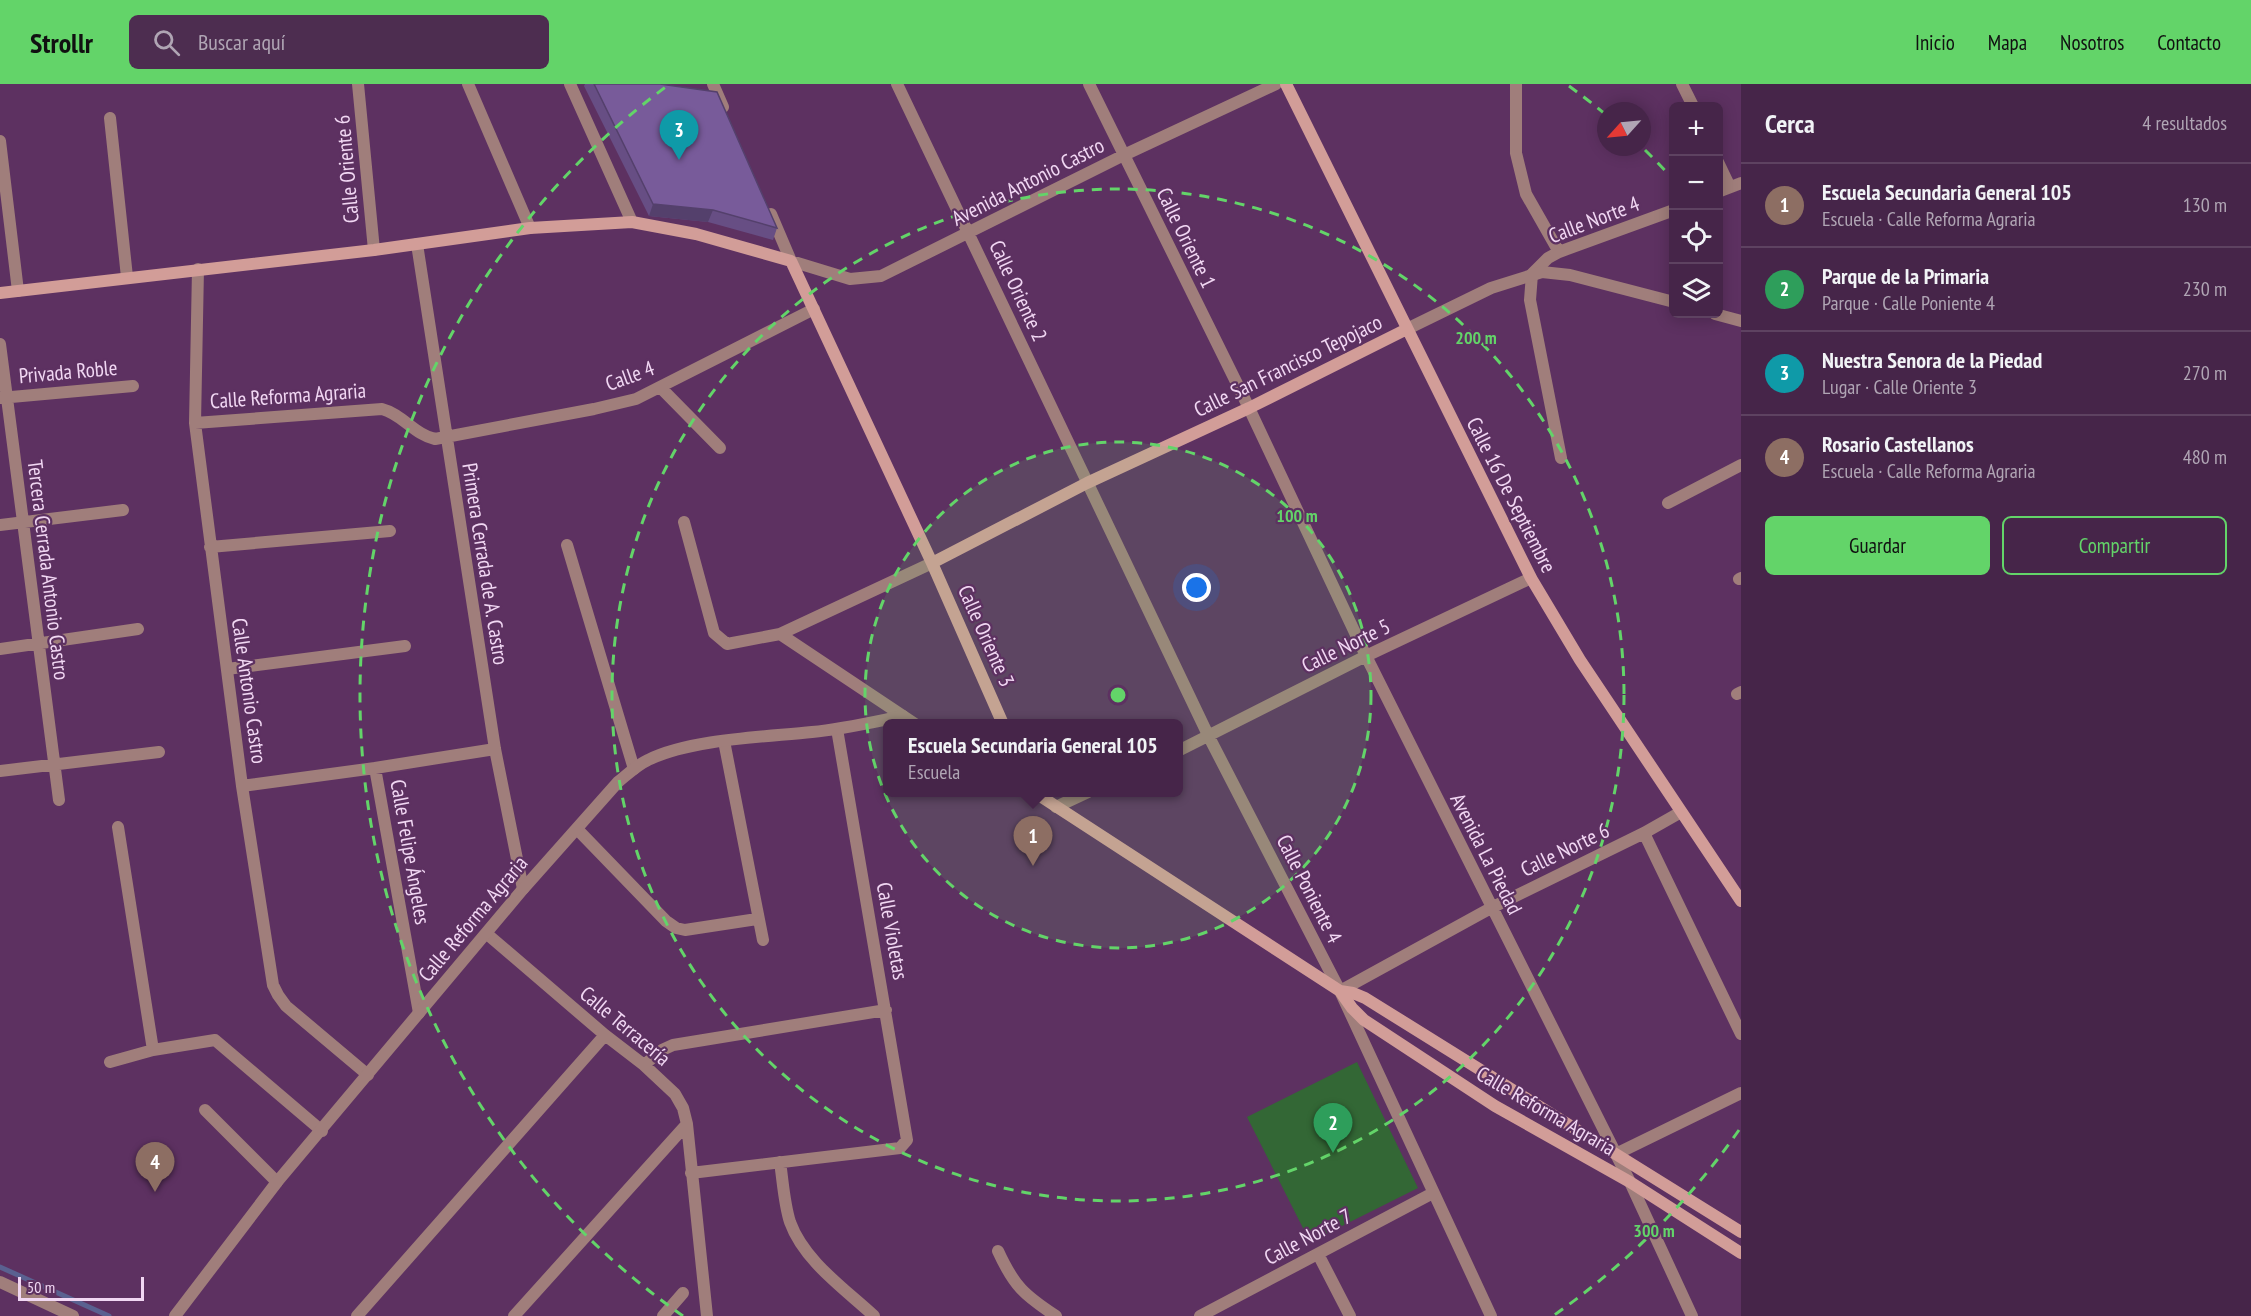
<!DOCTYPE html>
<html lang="es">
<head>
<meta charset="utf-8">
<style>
	:root { --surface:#462549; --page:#4d2d50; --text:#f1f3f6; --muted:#b0a5b4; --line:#5e4261; --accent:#63d469 }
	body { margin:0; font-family:"PT Sans Narrow",sans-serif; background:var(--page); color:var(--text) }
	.controls { position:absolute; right:18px; top:18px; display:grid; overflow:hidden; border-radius:9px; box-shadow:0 3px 15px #0003 }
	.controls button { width:54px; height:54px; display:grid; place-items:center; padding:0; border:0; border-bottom:2px solid var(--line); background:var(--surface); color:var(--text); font:30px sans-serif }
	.compass { position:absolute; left:1597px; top:18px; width:54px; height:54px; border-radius:50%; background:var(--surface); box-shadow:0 3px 15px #0003; rotate:243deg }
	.scale { position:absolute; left:18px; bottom:15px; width:126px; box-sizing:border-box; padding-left:6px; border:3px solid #f1d7f3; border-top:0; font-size:16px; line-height:21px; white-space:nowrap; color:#f1d7f3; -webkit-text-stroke:4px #5d3161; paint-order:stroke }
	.you { position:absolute; left:1197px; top:504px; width:21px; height:21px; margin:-15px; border:4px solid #fff; border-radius:50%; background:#1a73e8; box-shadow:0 0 0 9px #1a73e833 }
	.badge { display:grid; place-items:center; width:39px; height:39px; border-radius:50%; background:var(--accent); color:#fff; font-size:20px; font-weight:700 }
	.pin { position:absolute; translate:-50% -50px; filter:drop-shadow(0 2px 3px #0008) }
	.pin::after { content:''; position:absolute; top:32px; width:21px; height:18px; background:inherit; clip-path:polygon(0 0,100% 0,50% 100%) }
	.popup { position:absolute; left:883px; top:635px; width:300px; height:78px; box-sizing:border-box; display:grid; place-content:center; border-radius:9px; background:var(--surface); filter:drop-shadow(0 2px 4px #0005); font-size:20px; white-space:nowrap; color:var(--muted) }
	.popup b { font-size:22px; color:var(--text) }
	.popup::after { content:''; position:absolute; left:50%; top:100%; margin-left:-12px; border:12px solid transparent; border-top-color:var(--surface) }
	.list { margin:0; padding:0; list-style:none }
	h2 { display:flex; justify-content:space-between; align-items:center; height:78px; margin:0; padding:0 24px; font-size:26px }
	h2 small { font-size:20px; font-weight:400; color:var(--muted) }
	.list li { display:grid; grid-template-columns:39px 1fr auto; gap:18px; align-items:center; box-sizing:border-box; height:84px; padding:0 24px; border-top:2px solid var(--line) }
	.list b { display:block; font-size:22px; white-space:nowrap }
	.list p { margin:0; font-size:20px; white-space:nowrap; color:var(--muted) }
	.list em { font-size:20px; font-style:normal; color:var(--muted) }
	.actions { display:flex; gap:12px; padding:18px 24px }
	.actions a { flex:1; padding:14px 0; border:2px solid var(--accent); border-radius:9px; text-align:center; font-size:21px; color:var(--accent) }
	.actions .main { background:var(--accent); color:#111 }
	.icon { flex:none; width:33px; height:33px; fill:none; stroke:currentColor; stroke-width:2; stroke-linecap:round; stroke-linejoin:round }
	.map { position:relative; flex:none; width:1741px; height:1232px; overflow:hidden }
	header { display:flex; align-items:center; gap:36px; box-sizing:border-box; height:84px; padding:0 30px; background:var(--accent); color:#111 }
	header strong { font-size:28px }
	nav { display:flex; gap:33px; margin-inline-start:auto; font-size:21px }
	.search { width:420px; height:54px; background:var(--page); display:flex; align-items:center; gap:15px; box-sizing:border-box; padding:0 21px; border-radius:9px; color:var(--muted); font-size:22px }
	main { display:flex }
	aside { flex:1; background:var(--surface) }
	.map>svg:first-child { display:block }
	.green { fill:#336735 }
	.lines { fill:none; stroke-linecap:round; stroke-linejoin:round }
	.stream { stroke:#5a6190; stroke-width:5 }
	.minor { stroke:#a07e7b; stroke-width:12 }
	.tertiary { stroke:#a07e7b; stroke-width:12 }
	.secondary { stroke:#d29d98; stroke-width:12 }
	.wall { fill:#674e84 }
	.shaded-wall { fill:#54406c }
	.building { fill:#785b9a; stroke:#54406c; stroke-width:1.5 }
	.ring { fill:none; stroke:#63d469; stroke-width:3; stroke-dasharray:10 8 }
	.labels { text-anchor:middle; stroke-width:4.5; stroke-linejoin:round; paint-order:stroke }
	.street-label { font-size:21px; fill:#f1d7f3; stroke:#5d3161 }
	.centre { fill:#63d469; stroke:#5d3161; stroke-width:3 }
	.ring-label { font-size:18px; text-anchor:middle; font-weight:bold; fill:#63d469; stroke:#5d3161; stroke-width:4.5; stroke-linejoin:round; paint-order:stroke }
</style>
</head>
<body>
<header>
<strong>Strollr</strong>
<div class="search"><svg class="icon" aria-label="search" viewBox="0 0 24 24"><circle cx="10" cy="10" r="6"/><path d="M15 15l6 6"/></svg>Buscar aquí</div>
<nav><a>Inicio</a><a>Mapa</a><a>Nosotros</a><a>Contacto</a></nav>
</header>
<main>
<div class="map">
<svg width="1741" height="1232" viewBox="0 0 1741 1232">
	<rect width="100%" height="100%" fill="#5d3161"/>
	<path class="green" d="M1357,978L1418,1104L1310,1158L1247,1033Z"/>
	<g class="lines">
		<path class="stream" d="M0,1183L109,1232"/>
		<path class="minor" d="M358,0L374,166
			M468,0L530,144
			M570,0L632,138
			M713,0L723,23
			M897,0L1209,653L1340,907L1491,1232
			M1089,0L1249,324L1366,572L1630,1098L1692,1232
			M1516,0V69L1526,110L1559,168
			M1682,0L1693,22
			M110,34L127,193
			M0,57L18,207
			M1718,78L1730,103
			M1718,108L1741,99
			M771,130L791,177L850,195L881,192L1124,71L1276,0
			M417,160L495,665L523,805
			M198,185L195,339L242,702L273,901L278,911L286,922L368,991
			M0,260L59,716
			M660,303L720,364
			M0,314L133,302
			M195,339L382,325C402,330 415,351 435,355L594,325L636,315L814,225
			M1561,374L1530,216L1532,190L1548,174L1559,168L1674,126
			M1668,419L1741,381
			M684,438L714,549L727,560L780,550L932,479
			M0,441L123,426
			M567,461L634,685
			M210,463L390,447
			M1739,495L1741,494
			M780,550L903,632
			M0,565L138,545
			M227,585L405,562
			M1737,610L1741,608
			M724,657L763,856
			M1178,667L1366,572L1531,494
			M375,684L419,929
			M0,687L159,668
			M242,702L375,684L495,665
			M1056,723L1088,708
			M118,743L153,966
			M577,745L666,837L676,844L685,846L757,835
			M1644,749L1741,950
			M487,850L605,951L644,981L675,1010L683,1024L687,1040L707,1232
			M1340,907L1491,824L1644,749L1681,728
			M110,978L153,966L215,956L322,1047
			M644,981L662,966L673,961L886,926
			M205,1026L277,1098
			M1616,1070L1741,1009
			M780,1078C783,1098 784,1119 790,1138C804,1177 845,1205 874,1232
			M691,1089L900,1064L907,1056L837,645
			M998,1167C1014,1202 1024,1211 1056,1232
			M1318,1170L1350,1232
			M357,1232L605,951
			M514,1232L687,1040
			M663,1232L683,1209
			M1200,1232L1433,1109"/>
		<path class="tertiary" d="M1715,230L1741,237
			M1407,245L1491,204L1542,188L1570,191L1674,218
			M0,1198L73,1232
			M175,1232L277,1098L523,805L618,698C628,690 637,681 648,676C690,655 765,653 812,648C843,645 873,638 903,632L915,640"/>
		<path class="secondary" d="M1286,0L1531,494L1580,576L1741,817
			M0,209L374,166L530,144L632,138L696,150L791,177L932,479L1003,640
			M932,479L1087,399L1249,324L1407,245
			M1034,708L1340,907L1352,924L1364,936L1495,1022L1630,1098L1741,1169
			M1340,907L1353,909L1365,914L1741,1148"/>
	</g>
	<path class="wall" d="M585,0H660L777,144L773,156L708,138L649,132L584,2Z"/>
	<path class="shaded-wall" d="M653,120L713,126L708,138L649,132Z"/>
	<path class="building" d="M594,0H660L717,8L777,144L713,126L653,120Z"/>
	<circle cx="1118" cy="611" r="253" fill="#63d469" fill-opacity=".12"/>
	<g class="ring">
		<circle cx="1118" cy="611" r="253"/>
		<circle cx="1118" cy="611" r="506"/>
		<path d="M1739 1046A758 758 0 0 1 1553 1232M683 1232A758 758 0 0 1 667 2M1569 2A758 758 0 0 1 1605 30M1645 66A758 758 0 0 1 1672 94"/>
	</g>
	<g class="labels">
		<g class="street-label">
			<text transform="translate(347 85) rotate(-95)" y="7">Calle Oriente 6</text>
			<text transform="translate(1028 98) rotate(-27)" y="7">Avenida Antonio Castro</text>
			<text transform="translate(1594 136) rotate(-21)" y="7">Calle Norte 4</text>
			<text transform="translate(1186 154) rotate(64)" y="7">Calle Oriente 1</text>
			<text transform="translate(1018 207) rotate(65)" y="7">Calle Oriente 2</text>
			<text transform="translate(1288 282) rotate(-26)" y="7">Calle San Francisco Tepojaco</text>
			<text transform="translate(68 288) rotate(-5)" y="7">Privada Roble</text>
			<text transform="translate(630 292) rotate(-20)" y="7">Calle 4</text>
			<text transform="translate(288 312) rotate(-4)" y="7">Calle Reforma Agraria</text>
			<text transform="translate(1511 411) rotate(63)" y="7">Calle 16 De Septiembre</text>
			<text transform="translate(485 480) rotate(81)" y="7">Primera Cerrada de A. Castro</text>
			<text transform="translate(48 486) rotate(83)" y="7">Tercera Cerrada Antonio Castro</text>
			<text transform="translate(986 552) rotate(66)" y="7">Calle Oriente 3</text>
			<text transform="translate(1346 562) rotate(-26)" y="7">Calle Norte 5</text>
			<text transform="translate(249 607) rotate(82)" y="7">Calle Antonio Castro</text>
			<text transform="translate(1565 766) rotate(-26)" y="7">Calle Norte 6</text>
			<text transform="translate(410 768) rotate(80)" y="7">Calle Felipe Ángeles</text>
			<text transform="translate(1486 770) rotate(63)" y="7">Avenida La Piedad</text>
			<text transform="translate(1309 805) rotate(63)" y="7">Calle Poniente 4</text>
			<text transform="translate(473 835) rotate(-50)" y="7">Calle Reforma Agraria</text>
			<text transform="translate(892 847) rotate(80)" y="7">Calle Violetas</text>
			<text transform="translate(625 942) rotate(40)" y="7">Calle Terracería</text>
			<text transform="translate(1546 1027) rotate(30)" y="7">Calle Reforma Agraria</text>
			<text transform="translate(1308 1153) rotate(-28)" y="7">Calle Norte 7</text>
		</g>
	</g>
	<circle cx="1118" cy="611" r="9" class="centre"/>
	<g class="ring-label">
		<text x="1476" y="260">200 m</text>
		<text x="1297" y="438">100 m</text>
		<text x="1654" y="1153">300 m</text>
	</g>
</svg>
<div class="controls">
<button>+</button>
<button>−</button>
<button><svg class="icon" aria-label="locate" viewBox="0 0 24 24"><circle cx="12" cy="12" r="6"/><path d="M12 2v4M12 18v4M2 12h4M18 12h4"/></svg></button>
<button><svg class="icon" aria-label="layers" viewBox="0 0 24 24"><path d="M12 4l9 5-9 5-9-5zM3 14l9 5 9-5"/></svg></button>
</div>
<svg class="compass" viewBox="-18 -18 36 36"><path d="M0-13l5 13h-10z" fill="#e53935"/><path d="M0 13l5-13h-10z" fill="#b0a5b4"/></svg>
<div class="scale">50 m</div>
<div class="you"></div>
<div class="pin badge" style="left:1033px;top:782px;background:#8d6e63">1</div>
<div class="popup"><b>Escuela Secundaria General 105</b>Escuela</div>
<div class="pin badge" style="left:1333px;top:1069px;background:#2e9e5b">2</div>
<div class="pin badge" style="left:679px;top:76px;background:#0f9aa8">3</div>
<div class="pin badge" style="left:155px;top:1108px;background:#8d6e63">4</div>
</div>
<aside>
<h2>Cerca<small>4 resultados</small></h2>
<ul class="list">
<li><span class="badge" style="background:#8d6e63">1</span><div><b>Escuela Secundaria General 105</b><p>Escuela · Calle Reforma Agraria</p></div><em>130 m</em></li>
<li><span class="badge" style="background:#2e9e5b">2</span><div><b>Parque de la Primaria</b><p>Parque · Calle Poniente 4</p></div><em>230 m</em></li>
<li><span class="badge" style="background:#0f9aa8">3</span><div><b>Nuestra Senora de la Piedad</b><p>Lugar · Calle Oriente 3</p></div><em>270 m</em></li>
<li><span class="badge" style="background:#8d6e63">4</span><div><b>Rosario Castellanos</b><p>Escuela · Calle Reforma Agraria</p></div><em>480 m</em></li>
</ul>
<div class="actions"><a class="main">Guardar</a><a>Compartir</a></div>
</aside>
</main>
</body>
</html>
